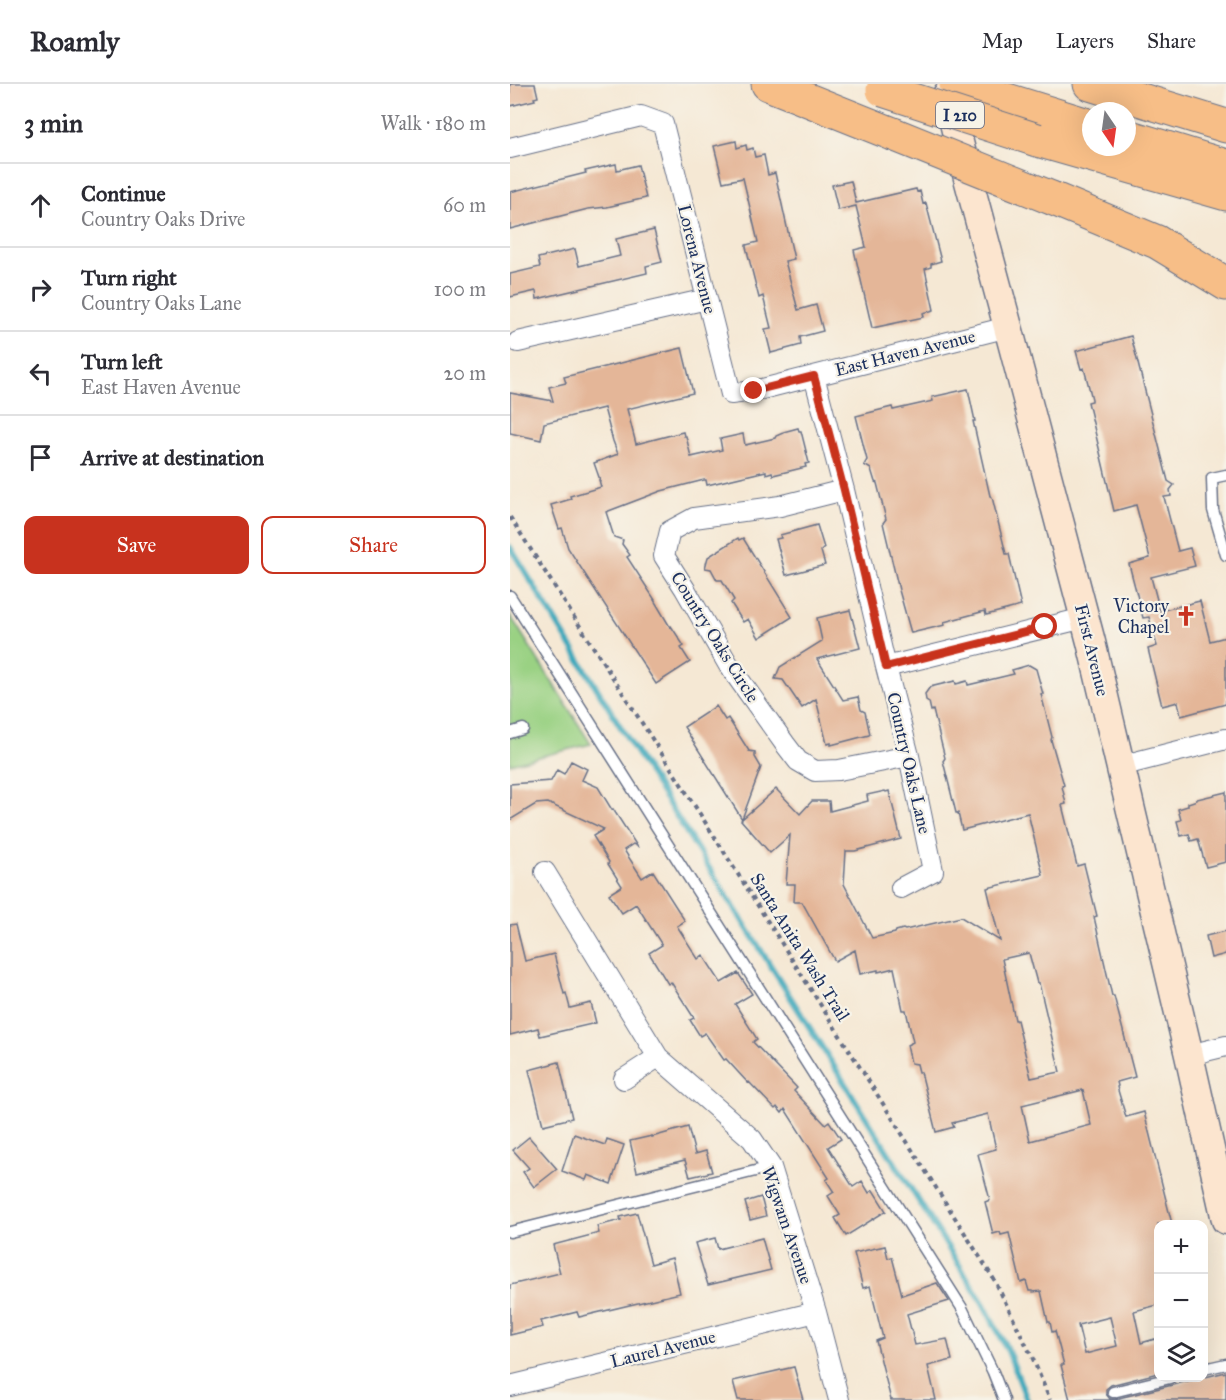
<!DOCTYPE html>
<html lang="en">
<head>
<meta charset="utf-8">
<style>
	:root { --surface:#fff; --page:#f7f7f7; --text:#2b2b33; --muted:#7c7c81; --line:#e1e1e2; --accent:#c8321e }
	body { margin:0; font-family:"IM FELL Great Primer",serif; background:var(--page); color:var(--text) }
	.controls { position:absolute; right:18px; bottom:18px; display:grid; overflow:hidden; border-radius:12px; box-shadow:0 6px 24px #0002 }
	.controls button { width:54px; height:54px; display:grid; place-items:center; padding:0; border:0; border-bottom:2px solid var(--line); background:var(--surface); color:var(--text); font:30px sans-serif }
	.compass { position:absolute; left:572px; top:18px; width:54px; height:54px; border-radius:50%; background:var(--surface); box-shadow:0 6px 24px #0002; rotate:167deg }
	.stop { position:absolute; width:18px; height:18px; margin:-14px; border:4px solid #c8321e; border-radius:50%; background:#fff }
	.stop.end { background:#c8321e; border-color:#fff; box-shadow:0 2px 6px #0008 }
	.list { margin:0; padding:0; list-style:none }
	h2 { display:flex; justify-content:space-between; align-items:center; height:78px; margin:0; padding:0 24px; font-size:26px }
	h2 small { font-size:20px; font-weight:400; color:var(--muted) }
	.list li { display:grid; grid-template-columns:39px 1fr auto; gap:18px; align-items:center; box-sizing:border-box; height:84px; padding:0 24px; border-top:2px solid var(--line) }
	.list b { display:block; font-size:22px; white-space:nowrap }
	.list p { margin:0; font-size:20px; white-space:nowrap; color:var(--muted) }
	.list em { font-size:20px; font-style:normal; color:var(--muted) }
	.actions { display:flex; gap:12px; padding:18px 24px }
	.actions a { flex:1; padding:14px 0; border:2px solid var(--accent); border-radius:12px; text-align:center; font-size:21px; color:var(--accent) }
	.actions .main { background:var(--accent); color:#fff }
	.icon { flex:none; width:33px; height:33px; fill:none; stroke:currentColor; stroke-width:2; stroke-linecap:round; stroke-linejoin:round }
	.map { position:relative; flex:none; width:716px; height:1316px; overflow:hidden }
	header { display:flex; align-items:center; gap:36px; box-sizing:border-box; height:84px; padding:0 30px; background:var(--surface); border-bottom:2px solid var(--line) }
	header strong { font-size:28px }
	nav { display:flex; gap:33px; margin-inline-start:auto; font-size:21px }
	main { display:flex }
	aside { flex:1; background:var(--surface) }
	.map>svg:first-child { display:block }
	.green { fill:#9ad183; stroke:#5a8070; stroke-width:1.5 }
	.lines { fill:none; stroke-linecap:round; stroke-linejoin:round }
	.stream { stroke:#3da9bc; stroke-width:6 }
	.building { fill:#e4b698; fill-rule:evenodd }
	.lane-casing { stroke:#677087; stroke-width:13 }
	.street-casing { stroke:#677087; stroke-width:22 }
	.secondary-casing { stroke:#677087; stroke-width:31 }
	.highway-casing { stroke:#677087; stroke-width:35 }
	.path { stroke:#677087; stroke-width:4; stroke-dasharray:4.5 4.5; stroke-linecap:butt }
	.lane { stroke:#fff; stroke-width:10 }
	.street { stroke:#fff; stroke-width:20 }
	.secondary { stroke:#fce5cf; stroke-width:28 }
	.highway { stroke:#f7be87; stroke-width:33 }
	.highway-bridge-casing { stroke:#677087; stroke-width:35; stroke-linecap:butt }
	.highway-bridge { stroke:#f7be87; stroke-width:33 }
	.route { stroke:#c8321e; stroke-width:8 }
	.labels { text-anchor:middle; stroke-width:4.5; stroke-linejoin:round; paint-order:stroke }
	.shield { fill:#f7f3e8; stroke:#5d6a87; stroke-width:1.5 }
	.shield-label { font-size:16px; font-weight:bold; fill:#1b2f5e }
	.street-label { font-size:18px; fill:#1b2f5e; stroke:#f7f3e8 }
	.poi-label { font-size:18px; fill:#1b2f5e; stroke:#f7f3e8; text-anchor:end }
</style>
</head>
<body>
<header>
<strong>Roamly</strong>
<nav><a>Map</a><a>Layers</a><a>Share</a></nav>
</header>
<main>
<aside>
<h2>3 min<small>Walk · 180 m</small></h2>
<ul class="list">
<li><svg class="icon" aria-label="ahead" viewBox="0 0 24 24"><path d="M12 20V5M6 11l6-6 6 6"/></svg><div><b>Continue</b><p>Country Oaks Drive</p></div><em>60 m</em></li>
<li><svg class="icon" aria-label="right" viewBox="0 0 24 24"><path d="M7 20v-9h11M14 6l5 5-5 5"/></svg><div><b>Turn right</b><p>Country Oaks Lane</p></div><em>100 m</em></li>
<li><svg class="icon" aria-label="left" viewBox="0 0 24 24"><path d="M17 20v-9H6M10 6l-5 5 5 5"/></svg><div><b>Turn left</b><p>East Haven Avenue</p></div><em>20 m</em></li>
<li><svg class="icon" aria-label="arrive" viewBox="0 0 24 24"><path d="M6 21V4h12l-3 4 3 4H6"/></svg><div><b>Arrive at destination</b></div></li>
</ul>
<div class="actions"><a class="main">Save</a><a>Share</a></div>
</aside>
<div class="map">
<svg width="716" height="1316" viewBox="0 0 716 1316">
	<rect width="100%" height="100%" fill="#f7f3e8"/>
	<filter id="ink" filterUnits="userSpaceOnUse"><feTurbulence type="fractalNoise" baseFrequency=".0167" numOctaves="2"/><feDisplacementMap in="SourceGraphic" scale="12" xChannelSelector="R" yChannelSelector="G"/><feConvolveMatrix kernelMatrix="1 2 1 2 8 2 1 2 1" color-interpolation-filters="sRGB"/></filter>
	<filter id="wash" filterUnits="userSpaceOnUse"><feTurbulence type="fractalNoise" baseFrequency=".008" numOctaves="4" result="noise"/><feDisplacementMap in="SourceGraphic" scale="24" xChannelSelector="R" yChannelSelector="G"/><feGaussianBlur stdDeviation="1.35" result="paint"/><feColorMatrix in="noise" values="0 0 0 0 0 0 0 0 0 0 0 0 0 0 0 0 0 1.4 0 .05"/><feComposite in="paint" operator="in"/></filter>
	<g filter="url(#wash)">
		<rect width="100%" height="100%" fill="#f5e8d4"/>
		<path class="green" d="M0,531L81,660L0,680Z"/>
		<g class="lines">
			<path class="stream" d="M0,463L126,668L473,1219L498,1267L517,1316"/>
		</g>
		<g id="blocks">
			<path class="building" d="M0,0H25L28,13L24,14L25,16L0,22Z
				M226,57L227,64L236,61L237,66L243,64L245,73L254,71L258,91L265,89L284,175L275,177L288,226L306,221L313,247L290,253L291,261L261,269L255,245L261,244L253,212L249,214L236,163V161L248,158L233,94L213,98L204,62Z
				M106,80L107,86L128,81L136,114L97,123L78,125L0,145V108L76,89L75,87Z
				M341,97L346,119L406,105L407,108L410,107L413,120L416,119L431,177L421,180V183L415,185L424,226L413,229L414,233L362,244L344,166L356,163L346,122L328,126L322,101Z
				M144,146L152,178L136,182L137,189L27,215L26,207L0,213V190L30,183L28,174L65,165L69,182L110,172L106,155Z
				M621,252L658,397L664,401L660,406L661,412L654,413L668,467L680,464L685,482L641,493L650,527L690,517L700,557L716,553V620L671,632L668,618L652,622L638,565L647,562L639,533L633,534L619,480L640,474L626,421L604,427L578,318L582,317V315L574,284L571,285L566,267Z
				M172,264L183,309L117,325L126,360L173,348L174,352H176L181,373L212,366L210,355L233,350L235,361L265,354L266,352L273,349V348L288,344L289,347H291L299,379L295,380L296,383L263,391L262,388L256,390V387L197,401L196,396H194L151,407L96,428L104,453L113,456L112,460L120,471L117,473L145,516H144L160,543L161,542L174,562L171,564L180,578L146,600L58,464L52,444L49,445L41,421L61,415L60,412L91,403L89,396H90L84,379L108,370L103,357L94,324L34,339L31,356L0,349V309L43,317L39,303L56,299L54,293Z
				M458,305L465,337H463L480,412L482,413L496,470H499L511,522L476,531L475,527L434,538L435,541L401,549L389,506L373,439L376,435L367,399L365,398L361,385L354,381L357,376L346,332L382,323L383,326L423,317L422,313Z
				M307,441L314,464L311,467L315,481L276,491L266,455L271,454L270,451Z
				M228,454L229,456L233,454L282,533L249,554L238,535L233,538L221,519L224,516L212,496H207L201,485L195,484L198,473Z
				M340,526L350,564L307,575L333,616L348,613L351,626L355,628L360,650L359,651L321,661V659L317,660L306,615L292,624L273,596L265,595L270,583L312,557L307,534Z
				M519,581L526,585L533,610H531L542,653L541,656L554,701L552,702L556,720L552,721L567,782L574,780L587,832L584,833L602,912H604L625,993L607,998L608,1002L607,1003L616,1033L634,1028L662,1140H648V1221L624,1227L631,1259L645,1255L648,1268V1289L601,1301L596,1305V1310L600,1315H605L716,1288V1316H560L551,1281H554L545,1247L542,1248L540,1238H538L531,1207L523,1208L522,1207H519L516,1197L511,1199L499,1149L491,1151L490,1148L483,1150L475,1118L480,1116L468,1070L486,1065L478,1030L442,1039L444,1043L426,1048L411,988H409L407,980L401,979L397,961L403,958L396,926H393L384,884L368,888V886L350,890L345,866L325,877L292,818H284L285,800H276L280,751L260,769L231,736L266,705L290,730L302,717H319L320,727L358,717L357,711L375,707L376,708L379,707L391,755L345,767H336L334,800L362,854L385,849L386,847L393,845L395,846L451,833L490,857L477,804L533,791L518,729L452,746L448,729H446L433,677L435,674L423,626L421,627L419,618L416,616L415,610L420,603L445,597L446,600L457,597L458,601L504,590L502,586ZM519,869L527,899H529L550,988L521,994L507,936H505L492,875ZM573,1006L581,1041L520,1057L512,1021ZM600,1233L607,1262L575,1270L568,1241Z
				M206,622L215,636L218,634L239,667L245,668V673L251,683L232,735L174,643Z
				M61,677L77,685L72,696L88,703L102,726L103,725L127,762L123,760L114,766L132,794L143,787L175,837L167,842L188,875L193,871L211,899L228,889L242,910L225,920L247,955L243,958L287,1004L284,1007L315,1040L319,1037L331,1055L318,1063L343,1103L352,1097L359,1109L363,1106L376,1127L336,1152L325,1134L330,1131L318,1112L324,1108L316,1096L319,1094L275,1025L272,1029L267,1023L265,1025L239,998L238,999L216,975L214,976L195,949L190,952L180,936L184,934L161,898L158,900L139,869L152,861L126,820L112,829L99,810L112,802L98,780L99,778L83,752L94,745L38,719L26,720L0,736V700L41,697L47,686L54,690Z
				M716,708V778L696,783L688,755L681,757L679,750L671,752L667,737L671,736L668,725L678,722V719L687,716V715Z
				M6,840L15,877L44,870L54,910L56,909L60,924L81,919L86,939L30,952L28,944L0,951V841Z
				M716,847V870L701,874L696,852Z
				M49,978L62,1034L33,1041L19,986Z
				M178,1043L185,1070L196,1067L202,1088L180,1093L175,1076L127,1088L120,1057L142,1052V1053Z
				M64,1050L95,1061L97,1055L114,1061L101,1100L78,1091L76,1096L52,1087Z
				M19,1053L47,1085L24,1103L13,1088L19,1084L3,1066Z
				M251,1113L256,1132L240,1136L235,1118Z
				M127,1129L141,1180L162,1174L170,1209L69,1233L67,1228L31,1237L33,1243L0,1251V1201L50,1189L43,1161L89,1149L87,1142L111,1136L110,1133Z
				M205,1154L208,1165L252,1154L261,1186L198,1201L185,1159Z
				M375,1162L378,1174L382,1173L392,1211L427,1199L439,1217L397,1230L405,1261L437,1255L442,1276L418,1282L426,1316H381L366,1257L373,1254L360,1202L353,1204L344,1169Z
				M284,1283L293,1316H228L223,1297Z"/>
		</g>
	</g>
	<g filter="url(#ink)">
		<use href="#blocks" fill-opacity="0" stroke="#677087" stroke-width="1.5"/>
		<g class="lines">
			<g class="lane-casing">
				<path id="lane" d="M716,391L702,394L703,426L716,471
					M0,512L452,1224L483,1288L494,1316
					M0,649L13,645
					M0,1148L261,1083
					M694,1285L716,1280
					M603,1308L660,1294"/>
			</g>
			<g class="street-casing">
				<path id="street" d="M0,64L131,32L153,40L221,310L244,307L498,243
					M8,258L197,215
					M304,292L334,406L376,583L399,672L423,787L391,804
					M334,406L270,422L184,434L160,447L154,472L175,505L218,580L275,660L288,677L305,687L329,686L399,672
					M376,583L574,534
					M610,682L716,655
					M35,788L148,973L242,1055L261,1083L306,1228L329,1316
					M679,971L716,962
					M114,995L148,973
					M0,1302L306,1228"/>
			</g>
			<g class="secondary-casing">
				<path id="secondary" d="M437,11L458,94L498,243L581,558L679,971L716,1136"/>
			</g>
			<g class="highway-casing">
				<path id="highway" d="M258,0L383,50
					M446,0L581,42
					M580,0L716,42
					M617,52L716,82
					M527,56L716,110
					M544,115L647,158L716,200"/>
			</g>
			<path class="path" d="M0,433L171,700L485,1197L523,1275L540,1316"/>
			<use href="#lane" class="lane"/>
			<use href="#street" class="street"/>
			<use href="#secondary" class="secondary"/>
			<use href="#highway" class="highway"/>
			<g class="highway-bridge-casing">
				<path id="highway-bridge" d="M373,6L527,56
					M383,50L544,115"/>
			</g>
			<use href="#highway-bridge" class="highway-bridge"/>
		</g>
	</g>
	<g class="lines" filter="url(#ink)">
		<path class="route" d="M244,307L304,292L334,406L376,583L535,543"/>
	</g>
	<defs>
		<g id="church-bare" transform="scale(1.62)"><path d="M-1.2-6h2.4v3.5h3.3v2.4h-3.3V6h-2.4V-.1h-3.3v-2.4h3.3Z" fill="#c8321e" stroke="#f7f3e8" stroke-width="2.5" paint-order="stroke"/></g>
	</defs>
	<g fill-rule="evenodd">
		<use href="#church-bare" x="676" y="532"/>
	</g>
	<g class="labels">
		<rect class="shield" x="426" y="18" width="48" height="26" rx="4.5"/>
		<g class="shield-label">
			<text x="450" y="37">I 210</text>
		</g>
		<g class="street-label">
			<text transform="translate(187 175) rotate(76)" y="6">Lorena Avenue</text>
			<text transform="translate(395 269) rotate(-14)" y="6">East Haven Avenue</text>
			<text transform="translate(205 553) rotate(58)" y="6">Country Oaks Circle</text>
			<text transform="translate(582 566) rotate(76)" y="6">First Avenue</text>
			<text transform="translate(399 679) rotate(77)" y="6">Country Oaks Lane</text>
			<text transform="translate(290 863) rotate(58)" y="6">Santa Anita Wash Trail</text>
			<text transform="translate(277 1141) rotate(71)" y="6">Wigwam Avenue</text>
			<text transform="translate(153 1265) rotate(-14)" y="6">Laurel Avenue</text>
		</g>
		<g class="poi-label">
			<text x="659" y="528">Victory<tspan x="659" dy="21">Chapel</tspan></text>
		</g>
	</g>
</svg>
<div class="controls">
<button>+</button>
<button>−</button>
<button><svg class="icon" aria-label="layers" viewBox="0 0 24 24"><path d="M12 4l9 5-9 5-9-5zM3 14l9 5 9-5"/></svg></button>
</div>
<svg class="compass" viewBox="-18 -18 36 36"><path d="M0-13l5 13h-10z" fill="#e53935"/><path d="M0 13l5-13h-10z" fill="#7c7c81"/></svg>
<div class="stop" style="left:535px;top:543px"></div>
<div class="stop end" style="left:244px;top:307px"></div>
</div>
</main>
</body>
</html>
